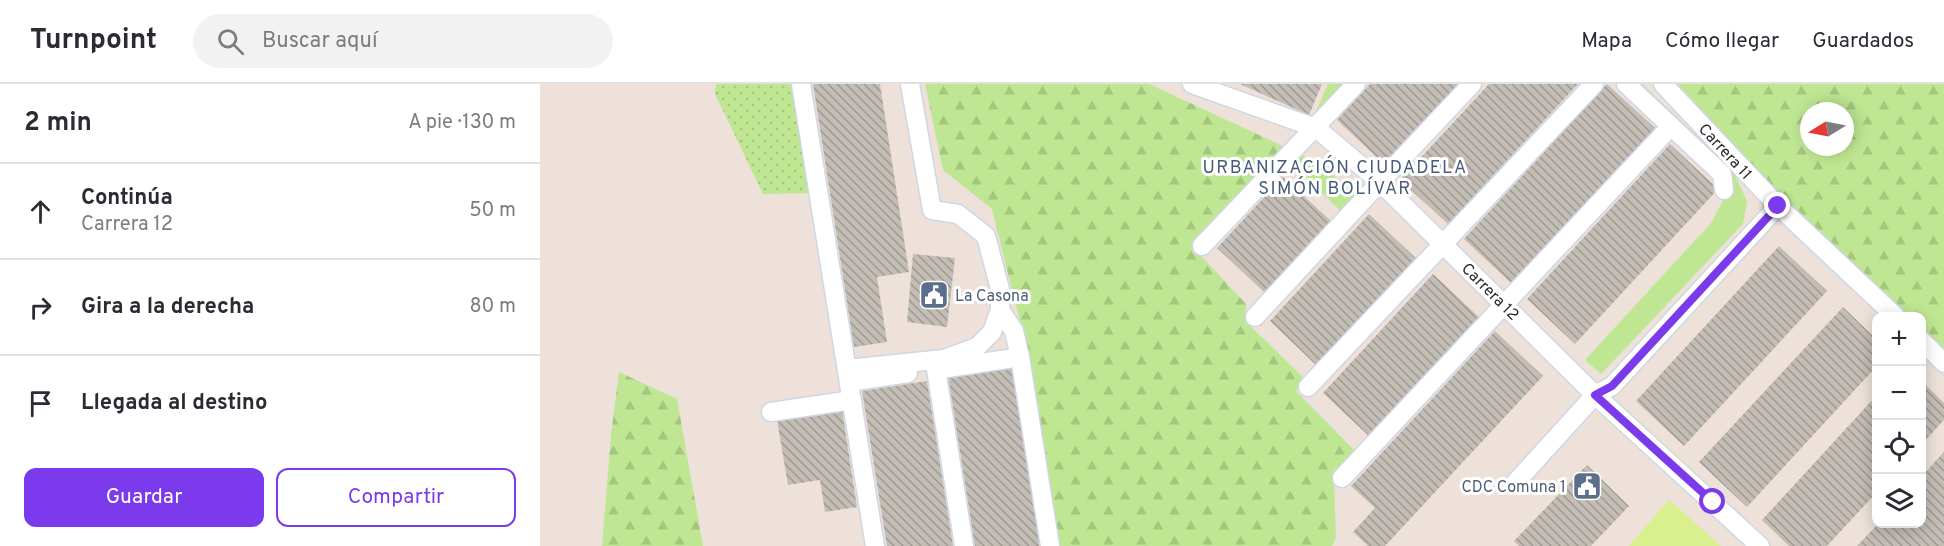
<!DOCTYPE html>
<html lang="es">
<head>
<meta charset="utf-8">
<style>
	:root { --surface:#fff; --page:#f2f2f3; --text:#2b2b33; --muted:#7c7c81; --line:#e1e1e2; --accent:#7c3aed }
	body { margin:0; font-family:Overpass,sans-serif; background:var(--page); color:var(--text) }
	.controls { position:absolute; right:18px; bottom:18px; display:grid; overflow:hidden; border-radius:12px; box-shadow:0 3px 15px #0003 }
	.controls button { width:54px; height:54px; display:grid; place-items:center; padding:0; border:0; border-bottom:2px solid var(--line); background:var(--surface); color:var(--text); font:30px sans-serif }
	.compass { position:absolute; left:1260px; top:18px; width:54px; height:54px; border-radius:50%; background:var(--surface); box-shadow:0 3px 15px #0003; rotate:260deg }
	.stop { position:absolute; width:18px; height:18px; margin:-14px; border:4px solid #7c3aed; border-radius:50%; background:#fff }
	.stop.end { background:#7c3aed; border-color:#fff; box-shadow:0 2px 6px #0008 }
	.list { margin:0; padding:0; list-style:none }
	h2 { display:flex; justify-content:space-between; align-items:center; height:78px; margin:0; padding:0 24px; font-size:26px }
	h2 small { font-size:20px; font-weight:400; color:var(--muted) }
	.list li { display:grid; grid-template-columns:39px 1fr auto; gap:18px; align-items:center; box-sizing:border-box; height:96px; padding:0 24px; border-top:2px solid var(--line) }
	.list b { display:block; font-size:22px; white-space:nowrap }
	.list p { margin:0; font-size:20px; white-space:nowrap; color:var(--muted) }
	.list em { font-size:20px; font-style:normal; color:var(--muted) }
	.actions { display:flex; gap:12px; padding:18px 24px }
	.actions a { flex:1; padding:14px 0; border:2px solid var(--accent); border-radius:12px; text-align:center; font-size:21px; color:var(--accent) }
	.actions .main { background:var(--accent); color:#fff }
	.icon { flex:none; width:33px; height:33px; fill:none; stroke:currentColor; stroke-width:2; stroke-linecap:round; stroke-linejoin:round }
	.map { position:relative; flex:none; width:1404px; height:462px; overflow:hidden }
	header { display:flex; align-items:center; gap:36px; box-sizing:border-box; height:84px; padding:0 30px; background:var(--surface); border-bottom:2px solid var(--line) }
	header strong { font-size:28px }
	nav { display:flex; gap:33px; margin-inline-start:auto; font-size:21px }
	.search { width:420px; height:54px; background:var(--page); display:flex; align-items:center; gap:15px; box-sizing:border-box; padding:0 21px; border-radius:33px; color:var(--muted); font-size:22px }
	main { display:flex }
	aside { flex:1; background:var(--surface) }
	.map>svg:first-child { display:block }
	.forest { fill:url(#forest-firs); fill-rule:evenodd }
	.park { fill:url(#park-dots) }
	.garden { fill:#bfe793 }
	.pitch { fill:#d8f08d }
	.building { fill:url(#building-back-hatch) }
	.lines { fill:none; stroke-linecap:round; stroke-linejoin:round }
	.street-casing { stroke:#cfd7e4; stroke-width:21 }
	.street { stroke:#fff; stroke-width:18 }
	.route { stroke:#7c3aed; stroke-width:8 }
	.labels { text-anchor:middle; stroke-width:6; stroke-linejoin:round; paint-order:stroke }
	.street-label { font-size:16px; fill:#2a2a2a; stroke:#fff }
	.service-label { font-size:16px; fill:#4e5e75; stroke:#fff; text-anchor:start }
	.neighbourhood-label { font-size:18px; letter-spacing:1.5px; fill:#475b7d; stroke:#fff }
</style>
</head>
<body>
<header>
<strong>Turnpoint</strong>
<div class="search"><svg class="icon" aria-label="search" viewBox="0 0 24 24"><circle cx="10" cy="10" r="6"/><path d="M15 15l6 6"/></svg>Buscar aquí</div>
<nav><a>Mapa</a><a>Cómo llegar</a><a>Guardados</a></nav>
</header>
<main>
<aside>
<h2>2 min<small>A pie · 130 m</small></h2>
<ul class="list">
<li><svg class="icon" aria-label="ahead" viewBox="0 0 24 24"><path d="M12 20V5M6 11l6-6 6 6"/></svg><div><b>Continúa</b><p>Carrera 12</p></div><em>50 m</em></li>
<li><svg class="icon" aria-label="right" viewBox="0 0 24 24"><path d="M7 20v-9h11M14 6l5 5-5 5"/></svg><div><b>Gira a la derecha</b></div><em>80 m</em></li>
<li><svg class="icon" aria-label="arrive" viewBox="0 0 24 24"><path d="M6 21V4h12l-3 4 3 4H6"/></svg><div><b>Llegada al destino</b></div></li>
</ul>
<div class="actions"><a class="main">Guardar</a><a>Compartir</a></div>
</aside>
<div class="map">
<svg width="1404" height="462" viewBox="0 0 1404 462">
	<defs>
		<pattern id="forest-firs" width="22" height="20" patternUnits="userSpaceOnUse" patternTransform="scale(1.5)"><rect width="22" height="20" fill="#bfe793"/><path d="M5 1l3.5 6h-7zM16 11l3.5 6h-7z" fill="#a4c67f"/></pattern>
		<pattern id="park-dots" width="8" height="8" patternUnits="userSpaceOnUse" patternTransform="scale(1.5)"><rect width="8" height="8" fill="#bfe793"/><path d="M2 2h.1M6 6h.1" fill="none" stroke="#a4c67f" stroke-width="1.8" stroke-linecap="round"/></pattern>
		<pattern id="building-back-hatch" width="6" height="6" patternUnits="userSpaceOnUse" patternTransform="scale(1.5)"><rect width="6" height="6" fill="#c4bdb6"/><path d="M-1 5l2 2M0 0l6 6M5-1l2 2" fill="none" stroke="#9f9a94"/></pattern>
	</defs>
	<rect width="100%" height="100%" fill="#ede1da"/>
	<path class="forest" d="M385,0H609L743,62L651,161L706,220L705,237L764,294L756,307L816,368L794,394L796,454L792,462H516L487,266L452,125L403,86Z
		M1138,0H1404V266L1382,245V232H1368L1248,122ZM1269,27H1305V63H1269Z
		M79,288L137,315L163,462H62L71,351Z"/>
	<path class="park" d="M176,0H255L275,109L223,110L175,10Z"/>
	<path class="garden" d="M788,0H811L772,36Z
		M1092,0H1102L1192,85L1207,117L1203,140L1061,290L1045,276L1171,139L1188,107Z
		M756,68L786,85L821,115L806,132L748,77Z"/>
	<path class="pitch" d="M1129,416L1181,462H1089Z"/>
	<path class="building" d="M273,0H340L369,188L337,193L347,258L314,263Z
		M700,0H782L769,31Z
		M830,0H920L845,81L797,36Z
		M949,0H1038L908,140L860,96Z
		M1067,0L1116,45L972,200L924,155Z
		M1130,60L1178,105L1035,260L987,215Z
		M743,93L791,137L725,209L677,164Z
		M829,130L877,175L777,282L730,237Z
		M1239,162L1287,207L1144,362L1096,317Z
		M373,170L415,174L407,243L367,238Z
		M893,190L941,235L831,354L783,309Z
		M1303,223L1336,255V283L1207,423L1159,378Z
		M955,247L1003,292L845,462H828L813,448L835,424L811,402Z
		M473,282L501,462H435L408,292Z
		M387,297L413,462H347L322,307Z
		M1382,297L1404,319V336L1382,360Z
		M1336,312V409L1287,462H1249L1222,436Z
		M302,326L317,423L285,428L280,396L248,401L237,336Z
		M1404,368V462H1317L1338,440H1382V392Z
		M1047,381L1089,422L1051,462H979L974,457Z"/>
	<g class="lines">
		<g class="street-casing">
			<path id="street" d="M261,0L335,462
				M652,0L776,44L839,97L1055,311L1220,462
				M1086,0L1182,90L1184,106
				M1123,0L1238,122L1355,232
				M662,162L816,0
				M460,226L474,247L480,273L510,462
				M715,233C787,155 859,77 932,0
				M1382,257L1404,279
				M307,285L404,275L437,263L452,248L460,226V205L446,152L418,130L392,126L370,0
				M396,285L424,462
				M401,285L480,273
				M309,298L368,289
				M768,303L1054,0
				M231,328L312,316
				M802,394L1131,42
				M975,399L1055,311L1072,302L1238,122"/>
		</g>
		<use href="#street" class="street"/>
	</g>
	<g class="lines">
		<path class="route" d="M1173,418L1055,311L1072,302L1238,122"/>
	</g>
	<defs>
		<g id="civic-square" transform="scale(1.5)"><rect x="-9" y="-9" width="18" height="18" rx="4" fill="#5c6f8a" stroke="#fff"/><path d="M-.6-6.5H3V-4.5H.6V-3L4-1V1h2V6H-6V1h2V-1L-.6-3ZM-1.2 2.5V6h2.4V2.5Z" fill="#fff"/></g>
	</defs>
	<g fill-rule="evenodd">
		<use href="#civic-square" x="394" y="211"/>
		<use href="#civic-square" x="1047" y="402"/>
	</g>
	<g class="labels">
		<g class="street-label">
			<text transform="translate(1186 67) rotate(47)" y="6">Carrera 11</text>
			<text transform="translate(951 207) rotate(45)" y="6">Carrera 12</text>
		</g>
		<g class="service-label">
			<text x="415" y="217">La Casona</text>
			<text x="1026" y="408" text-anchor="end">CDC Comuna 1</text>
		</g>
		<g class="neighbourhood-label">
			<text x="795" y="89">URBANIZACIÓN CIUDADELA<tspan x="795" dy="21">SIMÓN BOLÍVAR</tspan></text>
		</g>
	</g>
</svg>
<div class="controls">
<button>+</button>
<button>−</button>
<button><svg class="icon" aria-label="locate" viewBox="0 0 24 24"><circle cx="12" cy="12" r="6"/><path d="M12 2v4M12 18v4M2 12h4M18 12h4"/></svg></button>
<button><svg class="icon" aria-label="layers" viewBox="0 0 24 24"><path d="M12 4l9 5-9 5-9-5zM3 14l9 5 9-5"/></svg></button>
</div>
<svg class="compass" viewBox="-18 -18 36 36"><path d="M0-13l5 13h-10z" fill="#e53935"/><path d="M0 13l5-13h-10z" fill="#7c7c81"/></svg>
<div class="stop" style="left:1173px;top:418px"></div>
<div class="stop end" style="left:1238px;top:122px"></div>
</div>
</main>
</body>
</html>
